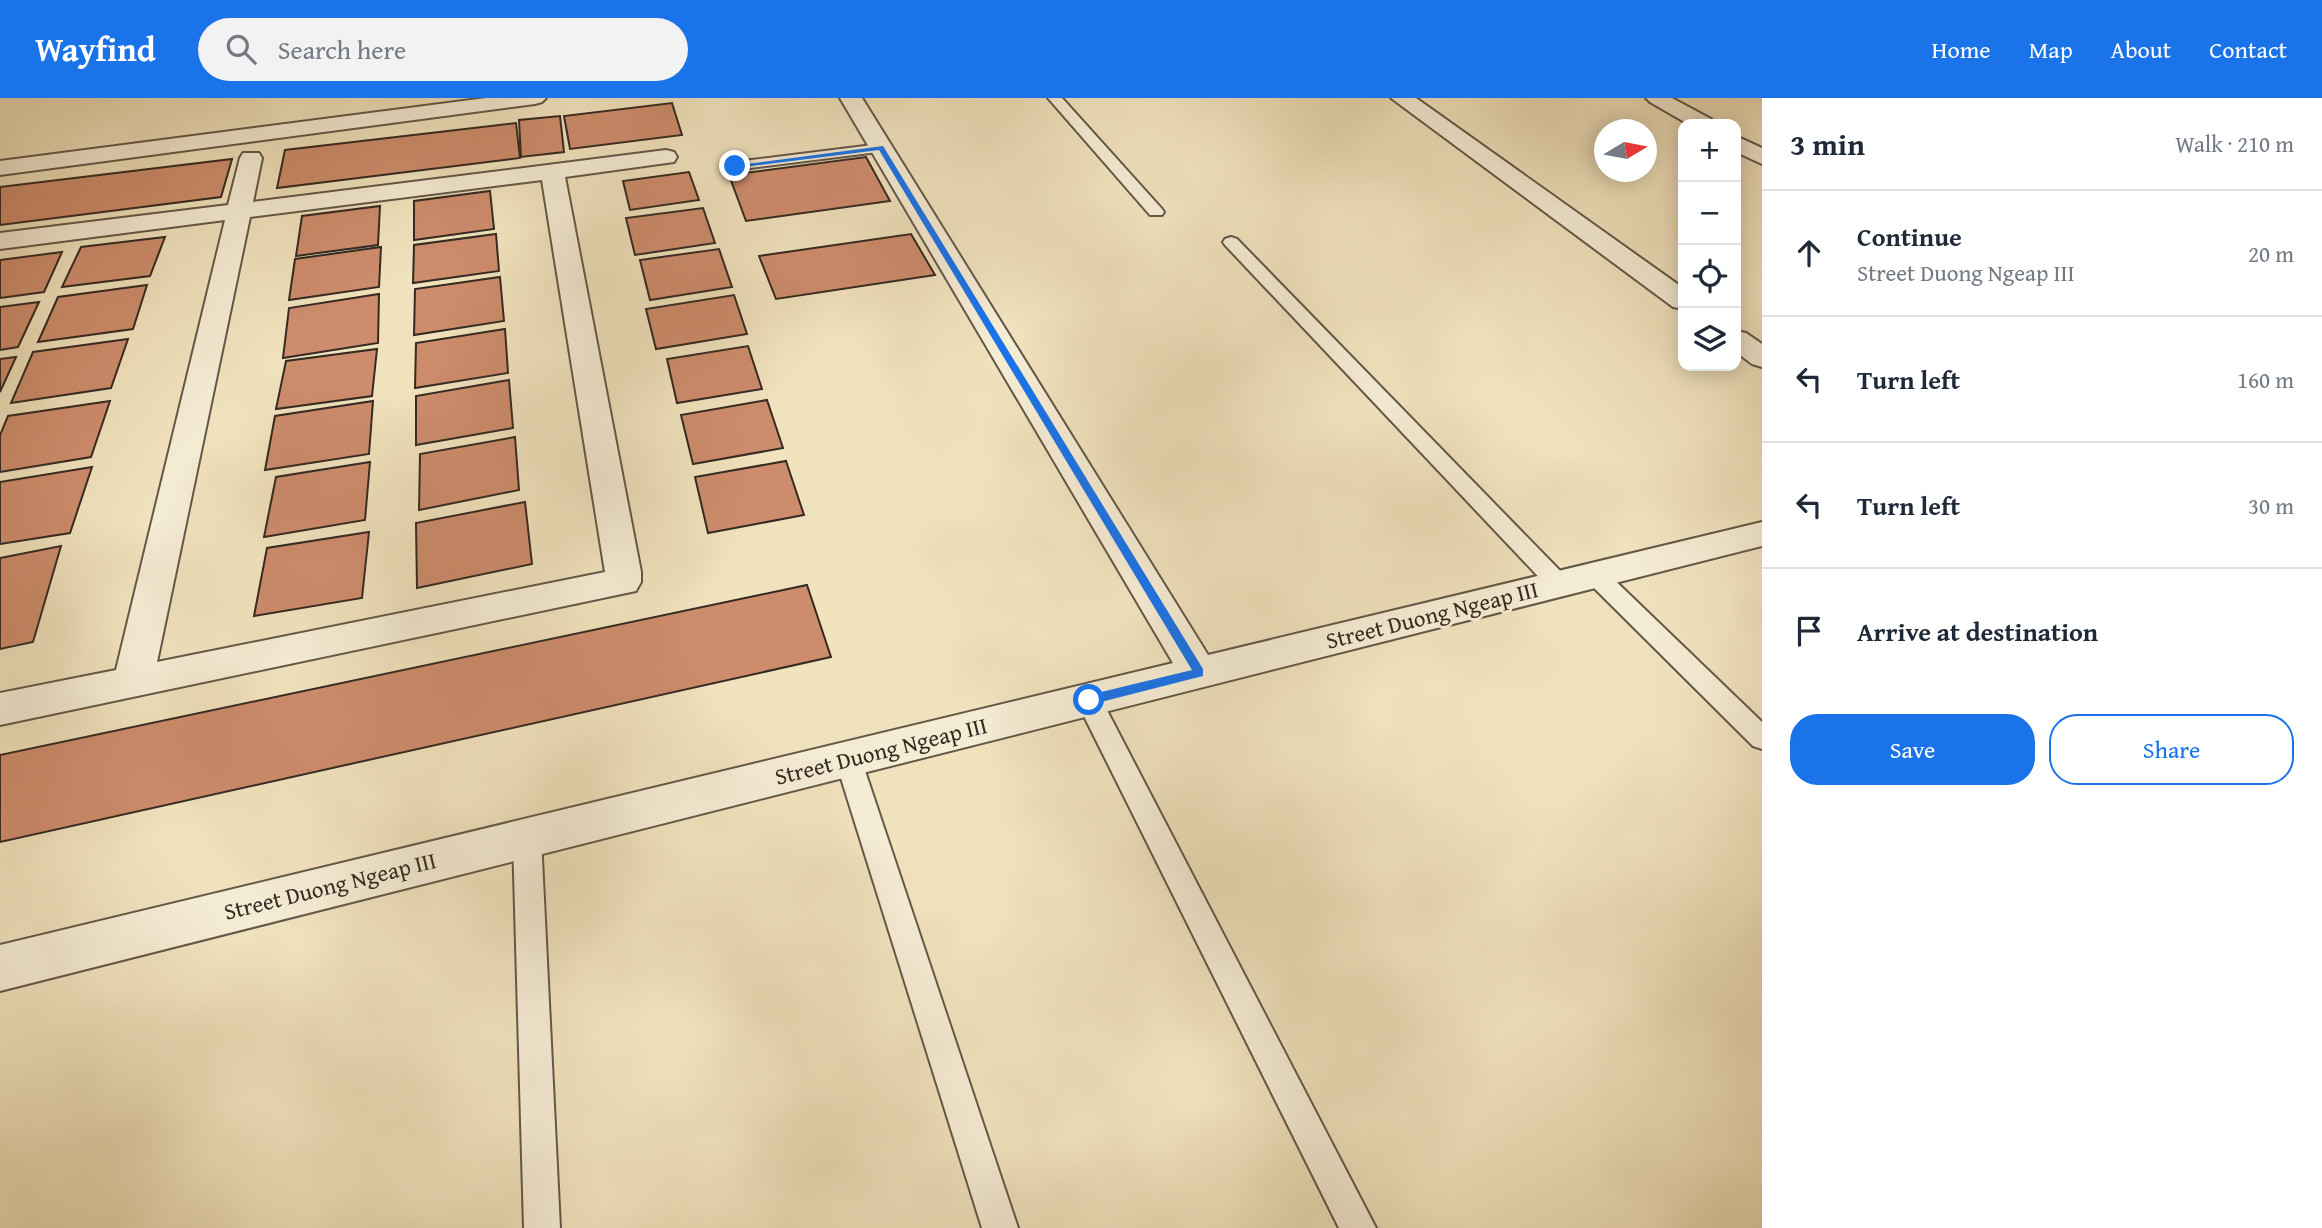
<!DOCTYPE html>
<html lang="en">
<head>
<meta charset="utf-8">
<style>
	:root { --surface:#fff; --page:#f2f2f3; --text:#1f2937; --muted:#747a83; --line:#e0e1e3; --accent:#1a73e8 }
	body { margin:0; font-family:"Gentium Book Plus",serif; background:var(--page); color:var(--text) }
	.controls { position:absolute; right:21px; top:21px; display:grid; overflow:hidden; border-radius:14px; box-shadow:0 4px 18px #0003 }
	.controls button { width:63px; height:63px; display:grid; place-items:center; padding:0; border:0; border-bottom:2px solid var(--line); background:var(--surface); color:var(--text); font:35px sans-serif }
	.compass { position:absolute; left:1594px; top:21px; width:63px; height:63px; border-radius:50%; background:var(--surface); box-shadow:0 4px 18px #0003; rotate:80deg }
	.stop { position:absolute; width:21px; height:21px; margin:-16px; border:5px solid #1a73e8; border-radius:50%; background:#fff }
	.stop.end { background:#1a73e8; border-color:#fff; box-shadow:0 2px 7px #0008 }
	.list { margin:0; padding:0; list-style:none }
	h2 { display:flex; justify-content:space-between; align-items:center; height:91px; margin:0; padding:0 28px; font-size:30px }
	h2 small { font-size:23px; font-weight:400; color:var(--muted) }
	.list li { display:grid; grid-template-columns:46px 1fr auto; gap:21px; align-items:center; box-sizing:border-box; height:126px; padding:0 28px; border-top:2px solid var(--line) }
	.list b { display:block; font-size:26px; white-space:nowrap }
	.list p { margin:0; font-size:23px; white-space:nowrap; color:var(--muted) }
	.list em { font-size:23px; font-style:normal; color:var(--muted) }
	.actions { display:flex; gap:14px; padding:21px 28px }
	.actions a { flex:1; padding:16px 0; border:2px solid var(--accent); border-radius:28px; text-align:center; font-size:24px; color:var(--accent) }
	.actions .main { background:var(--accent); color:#fff }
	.icon { flex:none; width:38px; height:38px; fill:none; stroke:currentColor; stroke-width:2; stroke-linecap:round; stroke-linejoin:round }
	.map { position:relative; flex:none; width:1762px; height:1130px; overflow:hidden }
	header { display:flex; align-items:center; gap:42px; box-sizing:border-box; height:98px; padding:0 35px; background:var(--accent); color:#fff }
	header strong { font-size:33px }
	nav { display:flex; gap:38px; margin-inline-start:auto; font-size:24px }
	.search { width:490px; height:63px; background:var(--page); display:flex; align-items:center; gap:18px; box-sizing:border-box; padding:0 24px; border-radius:38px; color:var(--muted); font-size:26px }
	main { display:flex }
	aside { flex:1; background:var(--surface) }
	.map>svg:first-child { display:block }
	.building { fill:#cd8c6c; stroke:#352a22; stroke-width:2 }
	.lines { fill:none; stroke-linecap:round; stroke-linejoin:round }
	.lane-casing { stroke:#645849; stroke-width:4 }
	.street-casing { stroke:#645849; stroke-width:4 }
	.lane { fill:#f5ecd4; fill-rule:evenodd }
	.street { fill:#f5ecd4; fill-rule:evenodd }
	.route { fill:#1a73e8 }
	.labels { text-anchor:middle; stroke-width:6; stroke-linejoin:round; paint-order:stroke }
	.street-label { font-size:23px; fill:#352a22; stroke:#f5ecd4 }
</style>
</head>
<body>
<header>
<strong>Wayfind</strong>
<div class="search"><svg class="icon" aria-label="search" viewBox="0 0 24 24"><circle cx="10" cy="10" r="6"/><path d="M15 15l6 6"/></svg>Search here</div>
<nav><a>Home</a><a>Map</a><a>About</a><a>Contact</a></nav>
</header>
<main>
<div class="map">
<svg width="1762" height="1130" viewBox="0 0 1762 1130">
	<rect width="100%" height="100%" fill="#f0e2bd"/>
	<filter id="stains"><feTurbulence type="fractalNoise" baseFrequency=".00286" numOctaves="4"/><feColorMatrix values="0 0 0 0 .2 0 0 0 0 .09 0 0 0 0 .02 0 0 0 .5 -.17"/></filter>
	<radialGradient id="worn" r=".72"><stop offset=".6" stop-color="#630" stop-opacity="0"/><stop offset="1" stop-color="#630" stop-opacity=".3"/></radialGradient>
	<path class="building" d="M672,5L682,37L570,51L564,18Z
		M560,18L564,54L521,59L519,22Z
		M516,25L520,60L277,90L285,52Z
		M866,59L890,103L746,123L729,77Z
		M232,61L221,99L0,127V89Z
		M689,74L699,102L630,112L623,83Z
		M490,93L494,131L414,142V103Z
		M380,108L378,147L296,158L302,118Z
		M703,110L715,145L635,157L626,120Z
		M496,136L499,173L413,185L414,147Z
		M911,136L935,177L776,201L759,158Z
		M165,139L150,178L62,189L81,149Z
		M381,149L379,189L289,202L295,161Z
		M719,151L732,189L650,202L640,162Z
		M62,154L44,194L0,200V162Z
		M500,179L504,223L414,237L415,191Z
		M147,187L133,231L38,244L58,199Z
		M379,196L378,245L283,260L289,210Z
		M734,197L747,236L656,251L646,211Z
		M39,204L18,249L0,252V209Z
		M505,231L508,275L415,290L416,245Z
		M128,241L111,290L11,305L33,254Z
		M748,248L762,291L677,305L667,261Z
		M377,251L372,298L276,311L286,263Z
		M16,259L0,294V261Z
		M509,282L513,330L416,347V298Z
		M767,302L783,350L693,366L681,317Z
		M110,303L91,359L0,374V337L8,318Z
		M373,303L369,356L265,372L275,318Z
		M515,339L519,392L419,412L420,356Z
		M786,363L804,417L708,435L695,379Z
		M370,364L365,422L264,439L276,379Z
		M92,369L70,435L0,446V384Z
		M525,404L532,466L417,490L416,425Z
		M369,434L362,500L254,518L267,450Z
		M61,448L33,544L0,551V460Z
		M807,487L831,559L0,744V657Z"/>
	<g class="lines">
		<g class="lane-casing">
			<path id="lane" d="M1048,0H1062L1162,111L1164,114L1162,117H1150Z
				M881,46L888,50L886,53L735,72L728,68L735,64Z
				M1231,139L1237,141L1567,480L1570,486L1567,492L1559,494L1551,492L1225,147L1223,144L1225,141Z
				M1595,469L1603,471L1762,624V651L1753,648L1587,483L1584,477L1587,471Z
				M1089,592L1098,595L1376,1130H1339L1076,602L1080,595Z
				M848,650L857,653L861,661L1018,1130H982L835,661L839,653Z
				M527,727L537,731L541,740L560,1130H524L513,740L517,731Z"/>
		</g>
		<g class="street-casing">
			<path id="street" d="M486,0H546L542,4L535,6L0,77V63Z
				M840,0H862L1208,557L1762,424V448L0,893V847L1173,565Z
				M1391,0H1416L1683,190V211L1673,209Z
				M1646,0H1672L1711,21L1714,26H1688L1650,4Z
				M1736,38L1762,50V66L1736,54Z
				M666,52L674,54L677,59L674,64L565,79L641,474V484L636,493L0,627V595L116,572L225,122L0,151V135L228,107L240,60L243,55H259L262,60L253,104ZM542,82L605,474L157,564L250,119Z
				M1736,233L1746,235L1762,246V269L1752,266L1736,254Z"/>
		</g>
		<use href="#lane" class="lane"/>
		<use href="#street" class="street"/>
	</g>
	<path class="route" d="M883,48L1203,571V578L1089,607L1085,606L1083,602L1089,597L1192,572L879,52L735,70L732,68Z"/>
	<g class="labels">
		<g class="street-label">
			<text transform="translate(1432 517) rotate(-14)" y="8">Street Duong Ngeap III</text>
			<text transform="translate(881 653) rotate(-14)" y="8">Street Duong Ngeap III</text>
			<text transform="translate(330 788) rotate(-14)" y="8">Street Duong Ngeap III</text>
		</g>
	</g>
	<rect width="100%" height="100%" filter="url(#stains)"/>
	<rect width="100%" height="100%" fill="url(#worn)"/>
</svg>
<div class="controls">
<button>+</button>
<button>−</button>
<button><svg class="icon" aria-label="locate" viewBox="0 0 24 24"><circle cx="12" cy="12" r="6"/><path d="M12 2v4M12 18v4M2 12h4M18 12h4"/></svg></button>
<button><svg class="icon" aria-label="layers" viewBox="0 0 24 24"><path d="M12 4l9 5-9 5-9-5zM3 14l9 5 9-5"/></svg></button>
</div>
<svg class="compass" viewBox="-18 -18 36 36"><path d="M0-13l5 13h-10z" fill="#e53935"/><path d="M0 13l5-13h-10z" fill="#747a83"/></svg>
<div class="stop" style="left:1089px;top:602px"></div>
<div class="stop end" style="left:735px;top:68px"></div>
</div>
<aside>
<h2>3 min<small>Walk · 210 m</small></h2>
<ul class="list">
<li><svg class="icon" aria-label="ahead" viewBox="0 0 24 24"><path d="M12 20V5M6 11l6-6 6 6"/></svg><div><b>Continue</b><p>Street Duong Ngeap III</p></div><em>20 m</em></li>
<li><svg class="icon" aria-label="left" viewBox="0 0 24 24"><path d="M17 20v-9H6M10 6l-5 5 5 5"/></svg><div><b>Turn left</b></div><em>160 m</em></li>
<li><svg class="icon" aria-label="left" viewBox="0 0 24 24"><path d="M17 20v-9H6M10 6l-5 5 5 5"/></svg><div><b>Turn left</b></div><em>30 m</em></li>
<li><svg class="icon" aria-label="arrive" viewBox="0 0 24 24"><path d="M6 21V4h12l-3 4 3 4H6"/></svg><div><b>Arrive at destination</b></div></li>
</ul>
<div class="actions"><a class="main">Save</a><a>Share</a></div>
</aside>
</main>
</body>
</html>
